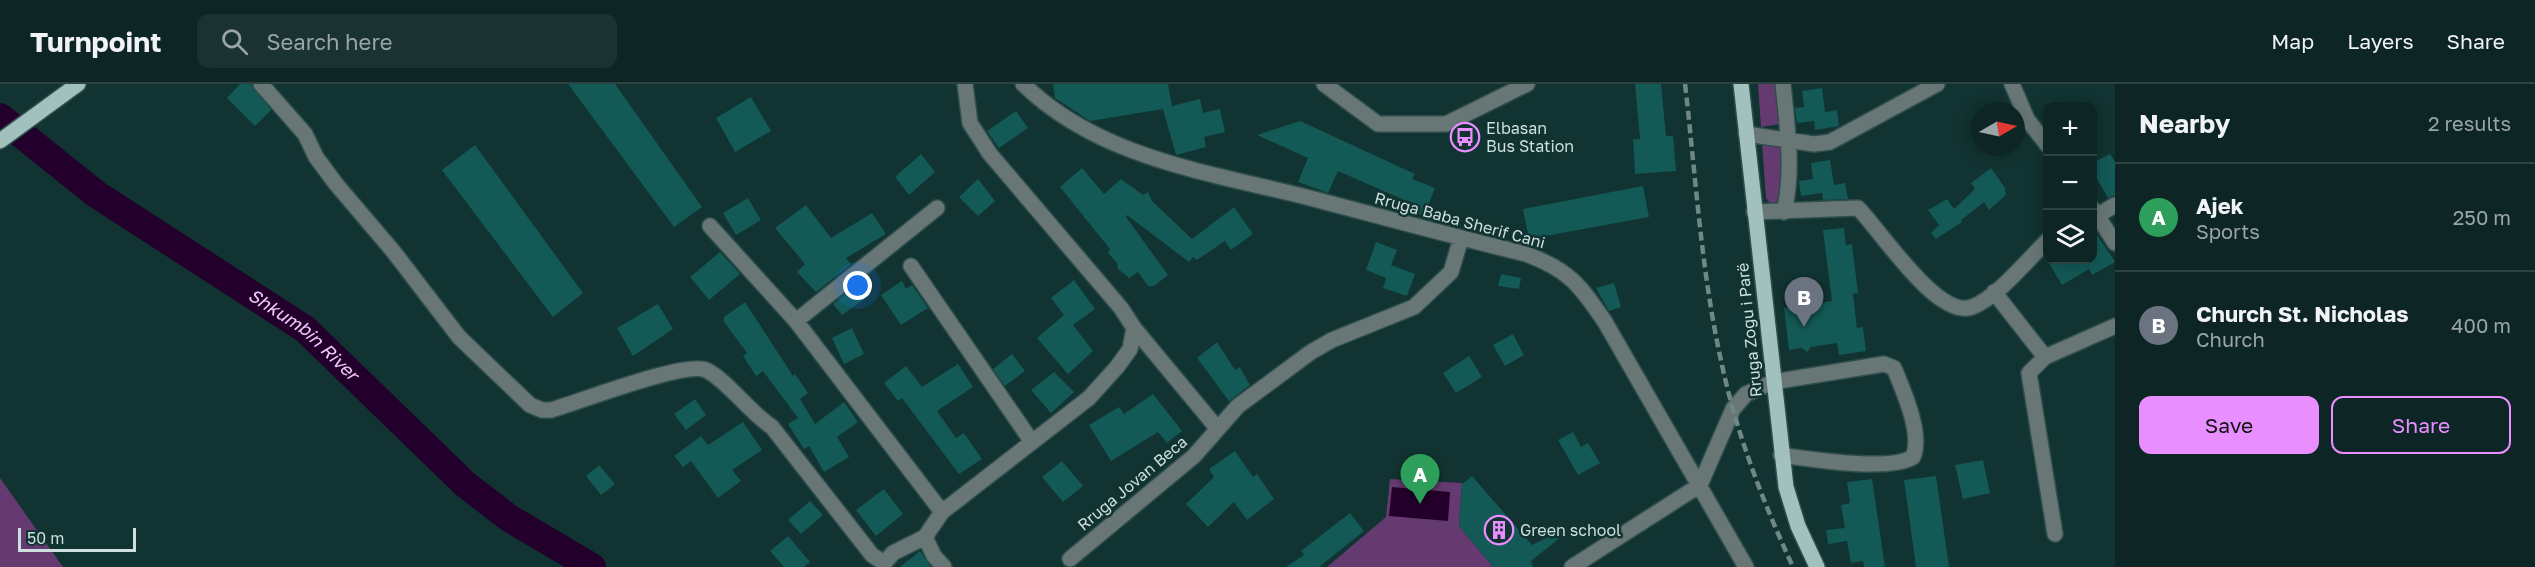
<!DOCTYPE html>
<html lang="en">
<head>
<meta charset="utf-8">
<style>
	:root { --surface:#0d2625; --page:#1b3232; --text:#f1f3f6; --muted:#9aa5a7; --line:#2d4342; --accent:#e88eff }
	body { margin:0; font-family:"Golos Text",sans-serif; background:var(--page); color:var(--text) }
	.controls { position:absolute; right:18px; top:18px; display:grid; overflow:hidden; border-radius:12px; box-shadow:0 3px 15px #0003 }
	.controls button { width:54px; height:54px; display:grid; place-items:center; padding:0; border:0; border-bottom:2px solid var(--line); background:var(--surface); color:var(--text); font:30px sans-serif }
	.compass { position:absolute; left:1971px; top:18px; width:54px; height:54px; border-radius:50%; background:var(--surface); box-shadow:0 3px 15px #0003; rotate:81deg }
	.scale { position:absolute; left:18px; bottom:15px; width:118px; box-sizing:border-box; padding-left:6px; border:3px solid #cddfde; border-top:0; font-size:16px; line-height:21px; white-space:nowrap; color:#cddfde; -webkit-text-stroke:4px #113331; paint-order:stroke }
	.you { position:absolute; left:858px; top:202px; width:21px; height:21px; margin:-15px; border:4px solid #fff; border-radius:50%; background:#1a73e8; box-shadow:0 0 0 9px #1a73e833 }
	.badge { display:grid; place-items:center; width:39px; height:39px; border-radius:50%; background:var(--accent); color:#fff; font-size:20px; font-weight:700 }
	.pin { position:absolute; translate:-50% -50px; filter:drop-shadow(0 2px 3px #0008) }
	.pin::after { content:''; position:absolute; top:32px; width:21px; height:18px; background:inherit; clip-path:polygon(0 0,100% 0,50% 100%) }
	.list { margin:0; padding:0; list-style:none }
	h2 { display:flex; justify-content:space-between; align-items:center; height:78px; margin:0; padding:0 24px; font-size:26px }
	h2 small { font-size:20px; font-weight:400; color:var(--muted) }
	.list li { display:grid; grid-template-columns:39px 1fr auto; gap:18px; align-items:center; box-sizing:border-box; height:108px; padding:0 24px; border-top:2px solid var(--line) }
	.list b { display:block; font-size:22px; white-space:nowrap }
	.list p { margin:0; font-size:20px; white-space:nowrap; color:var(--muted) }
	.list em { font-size:20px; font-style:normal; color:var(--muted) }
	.actions { display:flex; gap:12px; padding:18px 24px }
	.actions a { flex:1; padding:14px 0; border:2px solid var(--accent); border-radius:12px; text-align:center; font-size:21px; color:var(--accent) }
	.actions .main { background:var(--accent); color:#111 }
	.icon { flex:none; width:33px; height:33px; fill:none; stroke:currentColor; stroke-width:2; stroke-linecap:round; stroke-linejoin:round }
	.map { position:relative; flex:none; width:2115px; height:483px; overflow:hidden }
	header { display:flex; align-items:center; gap:36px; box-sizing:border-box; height:84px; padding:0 30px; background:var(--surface); border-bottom:2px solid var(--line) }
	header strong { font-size:28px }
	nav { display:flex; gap:33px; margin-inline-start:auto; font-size:21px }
	.search { width:420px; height:54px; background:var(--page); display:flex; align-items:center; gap:15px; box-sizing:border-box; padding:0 21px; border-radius:12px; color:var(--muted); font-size:22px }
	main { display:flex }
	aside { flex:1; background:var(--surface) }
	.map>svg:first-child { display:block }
	.green { fill:#653a70 }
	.water { fill:#23002b }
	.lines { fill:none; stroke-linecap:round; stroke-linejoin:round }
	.river { stroke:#23002b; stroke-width:28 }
	.building { fill:#135956 }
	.minor-casing { stroke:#2f4f4d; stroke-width:18 }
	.major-casing { stroke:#2f4f4d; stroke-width:18 }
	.minor { stroke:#687775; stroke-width:15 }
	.major { stroke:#a1c0be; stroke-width:15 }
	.rail { stroke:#6e8886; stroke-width:4.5; stroke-dasharray:9 4.5; stroke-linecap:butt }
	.labels { text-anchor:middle; stroke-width:5; stroke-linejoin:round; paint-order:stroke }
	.poi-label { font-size:16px; fill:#cddfde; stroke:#113331; text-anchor:start }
	.street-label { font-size:16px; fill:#cddfde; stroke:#113331 }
	.water-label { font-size:18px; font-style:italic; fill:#f1c7fc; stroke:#113331 }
</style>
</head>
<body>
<header>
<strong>Turnpoint</strong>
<div class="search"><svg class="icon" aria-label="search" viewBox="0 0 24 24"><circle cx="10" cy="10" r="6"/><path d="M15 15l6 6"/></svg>Search here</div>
<nav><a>Map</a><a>Layers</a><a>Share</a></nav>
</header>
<main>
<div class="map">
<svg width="2115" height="483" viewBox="0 0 2115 483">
	<rect width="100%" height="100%" fill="#113331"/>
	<path class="green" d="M1758,0H1777L1780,40L1761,43Z
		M1782,57L1784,78L1781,115L1771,121L1766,114L1762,59Z
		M0,394L63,483H0Z
		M1390,395L1462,399L1459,442L1493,483H1327L1386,433Z"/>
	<path class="water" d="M1392,403L1450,408L1448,437L1389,432Z"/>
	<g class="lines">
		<path class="river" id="s1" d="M0,33L96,110L305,245L465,400L509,434L592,483"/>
	</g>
	<path class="building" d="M240,0H251L271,26L255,42L227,14Z
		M568,0H615L702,123L674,143Z
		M1053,0H1168L1172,22L1200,15L1203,29L1220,25L1225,48L1204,53L1206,63L1176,71L1163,25L1090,37L1055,14Z
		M1635,0H1661L1666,52H1673L1676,87L1635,90L1633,55H1640Z
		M1822,4L1825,28L1837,26L1839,42L1815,46L1814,37L1797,39L1795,24L1804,23L1802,7Z
		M751,13L771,47L735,68L716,34Z
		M1016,27L1028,44L999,64L987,47Z
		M1300,37L1415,90L1412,95L1435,104L1424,132L1401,123L1404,116L1338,87L1328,109L1298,98L1308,74L1257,51Z
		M475,61L583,209L553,233L442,86Z
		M921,70L935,88L909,111L895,93Z
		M2110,70L2115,78V111L2108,114L2092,86V79Z
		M1830,76L1834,101L1845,99L1848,115L1823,116L1822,109L1801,112L1799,97L1813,95L1811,79Z
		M1082,84L1104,110L1121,95L1143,111L1148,108L1152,117L1192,155L1234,123L1253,150L1231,166L1225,157L1197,176L1193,173L1189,178L1127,131L1126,133L1168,191L1154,202H1148L1138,188L1129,194L1118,185L1117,179L1108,169L1110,165L1060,103Z
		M1991,84L2005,104L2006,111L1989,126L1984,118L1961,136L1962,138L1936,155L1931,149L1939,141L1928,126L1947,115L1954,125L1975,105L1971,99Z
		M978,95L995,117L978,132L959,113Z
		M1643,102L1649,133L1529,155L1523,125Z
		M748,114L761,136L736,151L723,129Z
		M806,121L831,154L872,129L886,150L846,174L851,180L849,182L816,208L797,188L805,180L775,144Z
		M2092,143L2115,178L2092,191L2089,185L2062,201L2047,176H2092Z
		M1844,144L1846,161L1852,160L1858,209L1853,210L1857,244L1863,243L1866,267L1839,271L1837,259L1811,263L1807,268L1802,264L1789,266L1784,224L1832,217L1823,146Z
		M1376,158L1397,166L1391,181L1415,190L1407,212L1383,204L1386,194L1366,186Z
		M720,168L740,190L709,216L690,193Z
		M1501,190L1521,194L1519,205L1498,202Z
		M1074,196L1095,225L1073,241L1093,267L1068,290L1037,254L1064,231L1051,214Z
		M902,197L906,205L912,201L928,224L901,241L881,211Z
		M860,198L870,211L842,231L833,220Z
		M1614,199L1621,223L1609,227L1596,204Z
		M745,218L793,292L795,290L808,309L800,315L815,340L844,318L858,338L837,353L849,373L824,388L809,362L804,365L788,340L798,334L763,287L756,292L743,272L747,269L724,238V233Z
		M658,220L673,245L633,272L617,244Z
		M852,244L864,270L844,280L832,254Z
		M1513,250L1524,271L1505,282L1493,261Z
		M1217,258L1235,286L1240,283L1250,301L1229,317L1197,274Z
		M1012,270L1025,287L1005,302L993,285Z
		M1469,272L1482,293L1456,309L1443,289Z
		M958,280L973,303L937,327L956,354L964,349L982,375L959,390L902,314L898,317L884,299L906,282L922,303Z
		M1054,288L1074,308L1051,329L1031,306Z
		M1153,310L1182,347L1167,359L1158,348L1111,377L1089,341L1119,323L1124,330Z
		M695,315L706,331L686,346L674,330Z
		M743,338L762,366L732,386L741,397L718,414L691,377L683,383L674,372L701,352L708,361Z
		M1573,348L1581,363L1588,359L1600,379L1578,391L1558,356Z
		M1235,367L1253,393L1257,390L1274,415L1247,436L1234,418L1208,443L1186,420L1214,393L1209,385Z
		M1983,376L1990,409L1963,415L1955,381Z
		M1062,377L1083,402L1063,418L1042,393Z
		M599,381L615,400L601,411L586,392Z
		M1472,392L1532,461L1558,448L1561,453L1531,477L1533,483H1493L1459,442L1462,400Z
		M1936,392L1949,483H1916L1904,396Z
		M1872,395L1875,415L1885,483H1864L1863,477L1851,479L1847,457L1828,460L1826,446L1845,444L1841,421L1850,419L1847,398Z
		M884,405L903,430L876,452L856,426Z
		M810,417L823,431L801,450L788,436Z
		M1350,429L1364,447L1319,483H1286L1304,471L1301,467Z
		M788,452L810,478L804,483H784L770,467Z
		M920,467L931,483H900Z"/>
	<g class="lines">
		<g class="minor-casing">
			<path id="minor" d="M261,0L305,50L316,73L336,100L393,167L459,253L530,321L542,326H551C579,318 684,277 706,286C727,296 750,329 772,343L872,471L881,477H886L893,469L925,453L942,428L1089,314L1117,283L1130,265L1134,244L1121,224L990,70L970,39L965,0
				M1023,0C1099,74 1207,88 1306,113C1379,132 1452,152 1526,170C1569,186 1580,201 1605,238L1746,483
				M1324,0L1378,40H1446L1527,0
				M1783,0C1787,42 1794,86 1784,128
				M2012,0L2027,35L2048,62
				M1746,50L1814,60L1830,58L1937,0
				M2092,124L2115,159
				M1754,128L1858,124C1881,147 1938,236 1972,223C1997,214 2028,175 2048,156
				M2098,131L2115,121
				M710,142L796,237L942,428
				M911,182L1032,358
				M1994,208L2045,273
				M796,237L937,124
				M1134,244L1217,344
				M2055,450L2029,289L2045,273L2115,242
				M925,453L934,472L944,483
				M1070,475L1194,372L1238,322L1311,268L1332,256L1414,223L1451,188L1461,154
				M1572,483L1700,401L1733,325L1746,310L1773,298L1884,280L1894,284C1903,306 1923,350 1913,373C1890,388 1809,375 1781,371"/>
		</g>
		<g class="major-casing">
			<path id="major" d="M1741,0L1786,403L1798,442L1817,483
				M0,57L78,0"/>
		</g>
		<use href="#minor" class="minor"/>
		<use href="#major" class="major"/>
		<path class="rail" d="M1685,0C1696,94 1701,188 1722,281C1737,351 1763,418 1793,483"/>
	</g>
	<defs>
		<g id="bus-ring" transform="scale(1.5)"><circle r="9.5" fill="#113331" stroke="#e88eff" stroke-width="1.5"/><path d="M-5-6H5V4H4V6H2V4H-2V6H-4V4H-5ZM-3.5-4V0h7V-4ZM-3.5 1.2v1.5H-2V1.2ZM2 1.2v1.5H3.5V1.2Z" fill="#e88eff"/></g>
		<g id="building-ring" transform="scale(1.5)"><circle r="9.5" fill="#113331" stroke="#e88eff" stroke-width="1.5"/><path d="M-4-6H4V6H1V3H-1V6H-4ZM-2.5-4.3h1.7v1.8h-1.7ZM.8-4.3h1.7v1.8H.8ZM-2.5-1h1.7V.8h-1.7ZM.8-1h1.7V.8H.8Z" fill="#e88eff"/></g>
	</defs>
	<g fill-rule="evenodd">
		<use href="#bus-ring" x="1465" y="53"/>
		<use href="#building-ring" x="1499" y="446"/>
	</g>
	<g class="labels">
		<g class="poi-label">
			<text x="1486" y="50">Elbasan<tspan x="1486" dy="18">Bus Station</tspan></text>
			<text x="1520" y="452">Green school</text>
		</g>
		<g class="street-label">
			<text transform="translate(1460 136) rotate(15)" y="6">Rruga Baba Sherif Cani</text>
			<text transform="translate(1749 246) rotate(-96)" y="6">Rruga Zogu i Parë</text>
			<text transform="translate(1132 399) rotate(-40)" y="6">Rruga Jovan Beca</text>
		</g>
		<g class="water-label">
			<text dy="6" stroke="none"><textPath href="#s1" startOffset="374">Shkumbin River</textPath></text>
		</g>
	</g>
</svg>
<div class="controls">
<button>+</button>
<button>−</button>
<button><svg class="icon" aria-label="layers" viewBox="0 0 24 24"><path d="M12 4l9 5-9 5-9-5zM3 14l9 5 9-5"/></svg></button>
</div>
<svg class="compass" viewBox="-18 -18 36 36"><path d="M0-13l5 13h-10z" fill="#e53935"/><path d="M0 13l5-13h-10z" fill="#9aa5a7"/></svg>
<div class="scale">50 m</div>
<div class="you"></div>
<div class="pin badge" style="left:1420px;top:420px;background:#2e9e5b">A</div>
<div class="pin badge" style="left:1804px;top:243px;background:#6b7280">B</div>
</div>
<aside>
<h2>Nearby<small>2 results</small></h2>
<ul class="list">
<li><span class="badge" style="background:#2e9e5b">A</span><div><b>Ajek</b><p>Sports</p></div><em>250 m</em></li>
<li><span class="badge" style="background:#6b7280">B</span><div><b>Church St. Nicholas</b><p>Church</p></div><em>400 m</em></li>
</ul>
<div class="actions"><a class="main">Save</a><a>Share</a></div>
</aside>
</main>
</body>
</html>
